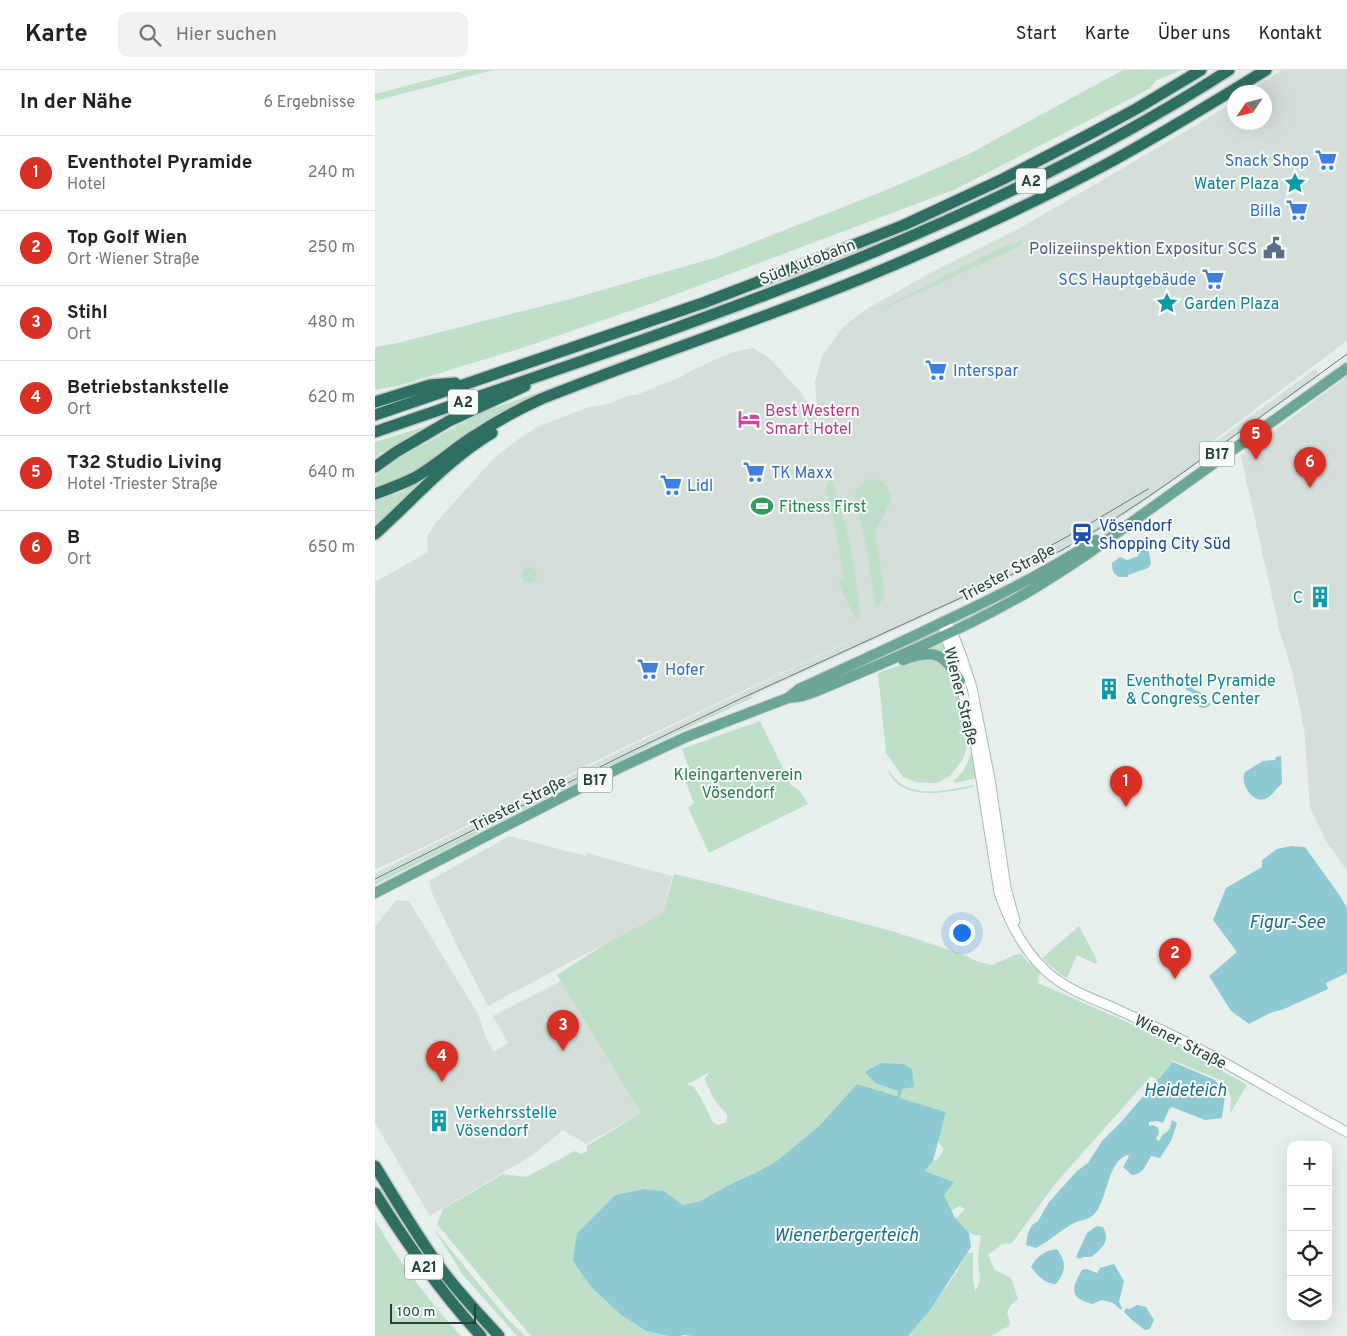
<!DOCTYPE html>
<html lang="de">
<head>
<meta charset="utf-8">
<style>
	:root { --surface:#fff; --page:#f2f2f2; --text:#222; --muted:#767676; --line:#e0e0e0; --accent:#d93025 }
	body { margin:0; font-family:Overpass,sans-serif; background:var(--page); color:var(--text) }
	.controls { position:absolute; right:15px; bottom:15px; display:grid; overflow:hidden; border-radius:10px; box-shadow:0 5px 20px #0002 }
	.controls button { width:45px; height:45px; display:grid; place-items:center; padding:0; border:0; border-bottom:1px solid var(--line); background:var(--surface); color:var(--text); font:25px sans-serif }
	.compass { position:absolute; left:852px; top:15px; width:45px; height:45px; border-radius:50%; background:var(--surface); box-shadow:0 5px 20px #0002; rotate:235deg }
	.scale { position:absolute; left:15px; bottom:12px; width:86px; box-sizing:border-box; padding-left:5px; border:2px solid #24423a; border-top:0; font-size:14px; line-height:18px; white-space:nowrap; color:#24423a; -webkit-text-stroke:4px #f7fbf9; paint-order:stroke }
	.you { position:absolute; left:586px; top:862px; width:18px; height:18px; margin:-12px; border:4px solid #fff; border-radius:50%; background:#1a73e8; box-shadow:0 0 0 8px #1a73e833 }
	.badge { display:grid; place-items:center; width:32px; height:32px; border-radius:50%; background:var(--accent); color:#fff; font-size:16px; font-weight:700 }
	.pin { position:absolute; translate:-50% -41px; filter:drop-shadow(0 1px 2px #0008) }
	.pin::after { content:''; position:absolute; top:26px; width:18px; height:15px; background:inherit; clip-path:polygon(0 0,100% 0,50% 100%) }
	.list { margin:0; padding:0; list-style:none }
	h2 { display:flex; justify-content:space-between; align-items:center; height:65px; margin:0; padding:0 20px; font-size:21px }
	h2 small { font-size:16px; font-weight:400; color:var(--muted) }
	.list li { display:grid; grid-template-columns:32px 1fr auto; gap:15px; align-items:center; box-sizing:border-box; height:75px; padding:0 20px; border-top:1px solid var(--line) }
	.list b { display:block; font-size:19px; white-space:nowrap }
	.list p { margin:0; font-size:16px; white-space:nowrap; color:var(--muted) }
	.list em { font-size:16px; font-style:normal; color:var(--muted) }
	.icon { flex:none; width:28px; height:28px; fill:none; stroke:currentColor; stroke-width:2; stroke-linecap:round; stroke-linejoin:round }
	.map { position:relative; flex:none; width:972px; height:1266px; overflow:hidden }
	header { display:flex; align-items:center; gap:30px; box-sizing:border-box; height:70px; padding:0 25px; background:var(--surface); border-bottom:1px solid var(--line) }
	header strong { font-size:24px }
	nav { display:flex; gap:28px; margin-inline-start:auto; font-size:18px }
	.search { width:350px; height:45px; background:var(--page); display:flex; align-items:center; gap:12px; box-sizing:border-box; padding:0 18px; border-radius:10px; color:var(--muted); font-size:19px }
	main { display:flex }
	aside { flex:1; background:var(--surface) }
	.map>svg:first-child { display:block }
	.built { fill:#d4dfda }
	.green { fill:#bfe0c8; fill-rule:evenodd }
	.water { fill:#8ec9d4 }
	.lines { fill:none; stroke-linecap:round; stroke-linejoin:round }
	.secondary-casing { stroke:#a4bbb3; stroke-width:11 }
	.primary-casing { stroke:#c2cac8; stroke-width:12 }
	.highway-casing { stroke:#c2cac8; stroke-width:14 }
	.secondary { stroke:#fff; stroke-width:9 }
	.primary { stroke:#6aa596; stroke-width:10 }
	.highway { stroke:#2f6f62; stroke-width:11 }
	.tram { stroke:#5f7d75; stroke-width:1 }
	.labels { text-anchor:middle; stroke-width:4; stroke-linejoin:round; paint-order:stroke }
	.shield { fill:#f7fbf9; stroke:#637a73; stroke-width:1 }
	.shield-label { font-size:15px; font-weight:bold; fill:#24423a }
	.shop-label { font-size:16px; fill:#366cbe; stroke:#f7fbf9; text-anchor:start }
	.culture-label { font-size:16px; fill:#0d838f; stroke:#f7fbf9; text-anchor:start }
	.service-label { font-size:16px; fill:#4e5e75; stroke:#f7fbf9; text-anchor:end }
	.street-label { font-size:16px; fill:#24423a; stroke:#f7fbf9 }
	.hotel-label { font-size:16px; fill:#b23c85; stroke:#f7fbf9; text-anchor:start }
	.leisure-label { font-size:16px; fill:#27864d; stroke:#f7fbf9; text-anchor:start }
	.transit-label { font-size:16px; fill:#164399; stroke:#f7fbf9; text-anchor:start }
	.park-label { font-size:16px; fill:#2d7a4b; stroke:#f7fbf9 }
	.water-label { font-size:18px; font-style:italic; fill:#1c6f80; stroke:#f7fbf9 }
</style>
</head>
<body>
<header>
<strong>Karte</strong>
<div class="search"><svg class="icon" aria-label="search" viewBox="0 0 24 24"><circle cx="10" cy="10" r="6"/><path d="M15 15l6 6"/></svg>Hier suchen</div>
<nav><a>Start</a><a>Karte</a><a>Über uns</a><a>Kontakt</a></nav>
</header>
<main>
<aside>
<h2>In der Nähe<small>6 Ergebnisse</small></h2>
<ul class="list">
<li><span class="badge">1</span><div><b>Eventhotel Pyramide</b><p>Hotel</p></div><em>240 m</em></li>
<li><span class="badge">2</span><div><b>Top Golf Wien</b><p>Ort · Wiener Straße</p></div><em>250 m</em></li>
<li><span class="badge">3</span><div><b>Stihl</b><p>Ort</p></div><em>480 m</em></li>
<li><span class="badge">4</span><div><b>Betriebstankstelle</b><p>Ort</p></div><em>620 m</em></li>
<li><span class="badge">5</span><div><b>T32 Studio Living</b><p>Hotel · Triester Straße</p></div><em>640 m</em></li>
<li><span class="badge">6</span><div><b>B</b><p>Ort</p></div><em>650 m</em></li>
</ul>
</aside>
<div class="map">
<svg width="972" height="1266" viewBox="0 0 972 1266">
	<rect width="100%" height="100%" fill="#e6efeb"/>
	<path class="built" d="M907,0H972V271L827,379L832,378L940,299L945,305L754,442L712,468L689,481L644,503L303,660L0,811V803L247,680L416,599L562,531L410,601L247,678L49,777L1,799L0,796V512L53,482L52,467L59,455L119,388L145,368L164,356L177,351L214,337L233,334L254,325H261L306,307L317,300L358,282L378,278L394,288L426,322L445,354L442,336L440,312L447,286L468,257L490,240L555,203L645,158L825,53L859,31V52H889V22H872Z
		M972,306V801L951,771L935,738L929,658L917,601L905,563L866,386Z
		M134,766L211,786L212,783L297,806L288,843L113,936L81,874L57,823L54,811Z
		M21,830L34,831L103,944L112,970L119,982L133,973L118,946L186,911L266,1043L211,1074L188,1060L158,1085L55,1146L0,1053V857Z"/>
	<path class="green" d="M92,0H118L0,31V24Z
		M748,0H806L782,10L774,19L581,119L275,234L150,277L26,315L0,320V277L19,274L199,228L339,188L509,121L594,84Z
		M646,170L648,173L641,178L511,238V236L555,214L563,209L632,175L641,173Z
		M183,315L115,349L54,394L23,411L0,420V406L26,387L105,343Z
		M52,356L4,384L0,388V372Z
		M55,405L0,459V431L26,422Z
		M494,409L507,411L512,416L516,427L512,439L500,462L510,525L509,529L501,537L489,465L480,430L481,419L486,414Z
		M457,410L474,468L483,525L485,548H480L463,513L469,509L456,435L451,421V416L453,412Z
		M146 505a8 8 0 1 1 16 0a8 8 0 1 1-16 0Z
		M561,560H563L565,563L437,619Z
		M569,569L577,590L537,584Z
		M554,587L566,591L577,602L583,621L589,650L592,677L588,689L575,706L562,713H554L541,712L528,707L511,683L503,603L546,588Z
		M376,626L377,628L278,674L0,815V811L264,679Z
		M385,651L416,715L425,721L433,734L334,783L313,738L319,733L307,702L314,698L307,679Z
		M596,682H598L602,708L579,713V710C589,703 593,693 596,682Z
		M512,699C516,703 520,709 525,713C547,728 575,719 599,715V717C571,722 526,734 512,699Z
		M299,804L346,815L520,862L587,884L604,892L617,895L640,885L647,884C652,892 657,896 665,900L663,913L791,969L872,1015L855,1044L856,1026L845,1010L795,989L798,992L782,1010L776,1006L680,1114L637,1173L627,1174L613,1185L620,1200L636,1208L643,1229L636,1235L632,1242L635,1252L634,1256L616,1266H533L556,1239L581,1203L592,1183H598V1210L600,1222L605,1211L603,1187L606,1165C594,1167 588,1157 580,1149L590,1139L584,1136L576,1141L569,1125L579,1112L550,1101L558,1091L563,1089L569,1079L563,1071L571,1042L525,1028L526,1019L500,1013L523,1021L522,1026L482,1014L444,1056L403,1090L382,1102L356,1114L325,1131L308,1135L289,1121L269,1119L240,1125L202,1163L216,1217L246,1245L271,1261L293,1266H156L115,1218L62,1154L68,1139L128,1104L151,1107L200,1081L206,1084L212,1081V1076L266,1043L182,905L230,874L288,843ZM335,1002L330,1008C333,1020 342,1036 352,1044V1052L342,1055L338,1052L325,1026L318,1016L311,1015Z
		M704,856L722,890L721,894L702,885L692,908L686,905L667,888Z
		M0,1150C24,1192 53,1230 86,1266H0Z
		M59,1159L131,1247L150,1266H142L88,1205Z"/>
	<path class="water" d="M770,469L775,487L776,494L773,498L753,505V507H744C738,503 737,500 737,493L745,487L752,490L764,486L759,479L762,470Z
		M807,610L813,612L818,619L833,626L832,632L836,634C832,638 829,639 824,637C826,628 819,623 811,620L810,614H806Z
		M906,686L907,714C901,718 898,725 892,728C878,736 864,712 870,702L888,691L900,690L901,687Z
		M916,776L930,777L965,826L972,838V903L951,913L953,919L909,939L895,943L874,954L856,941L834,906L862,882L838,850L851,818L887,797V790L902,779Z
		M798,992L840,1010L850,1025L847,1048L830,1050L797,1037L794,1039L788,1053L782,1051L774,1052V1056L778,1055L783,1058L784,1063L781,1069L784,1071L788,1064L791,1063L795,1058L797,1050L802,1053L796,1071L785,1088L776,1086C771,1095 768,1104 757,1105L748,1097L754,1086L752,1085C733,1093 733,1123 723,1139C715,1152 708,1148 697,1154C685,1161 674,1171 661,1178L651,1175L653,1163L657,1155L663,1151L674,1132L702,1101L713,1093L727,1071L746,1052Z
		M506,993L528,994L537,999L539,1017L527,1019L525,1028L571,1042L558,1091L550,1101L579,1112L569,1125L580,1148L594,1163L596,1177L556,1239L533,1266H317L309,1265L305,1266H293L271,1261L246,1245L216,1217L198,1191L202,1163L240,1125L269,1119L289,1121L308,1135L325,1131L356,1114L382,1102L403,1090L444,1056L482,1014L522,1026L523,1021L500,1013L490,1002Z
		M722,1156L728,1157C736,1171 727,1179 716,1187H708L705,1189L701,1187L712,1163Z
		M682,1179C692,1193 691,1201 681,1214C670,1214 662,1205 656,1197C662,1186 669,1181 682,1179Z
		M739,1194L749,1211L744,1232L747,1238L746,1240L738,1233L727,1230L717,1234C694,1228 696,1219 707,1200L712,1199L722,1203L725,1198Z
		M762,1235L771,1237L779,1250L775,1259L770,1260L757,1250L749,1242L751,1238L755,1239Z"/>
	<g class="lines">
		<g class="secondary-casing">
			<path id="secondary" d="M569,552L570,564L585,611L601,678L624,822C633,850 649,881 672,902C690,918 713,927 735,936C758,947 781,957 803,968C861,997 915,1032 972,1062
				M574,557L577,561L587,587L597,618L615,709L631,818L640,851"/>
		</g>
		<g class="primary-casing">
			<path id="primary" d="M528,590C559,579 568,582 585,611
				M413,628L424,619C472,597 519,576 566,553C619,528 672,502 721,470
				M0,823L246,697L311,667L413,628L427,626L442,621C508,593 574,566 637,531C663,517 687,501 711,485L972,298"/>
		</g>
		<g class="highway-casing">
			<path id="highway" d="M0,332L55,315L80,313
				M0,345L328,233L435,192L529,155L628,109L713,65L761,39L826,0
				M0,362C292,261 592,169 854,0
				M0,397L21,382L74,351L150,316
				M0,424C13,419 27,414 39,408C61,396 78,379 99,366C120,352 142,340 166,329C291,279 421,239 544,184C606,157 668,128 728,96C784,66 837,33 891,0
				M0,464C38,430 73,389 117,363
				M0,1096C21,1130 41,1164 64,1196C82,1221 104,1244 124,1266
				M0,1123C32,1174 65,1222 106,1266"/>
		</g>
		<use href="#secondary" class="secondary"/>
		<use href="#primary" class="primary"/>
		<use href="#highway" class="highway"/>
		<path class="tram" d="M639,496L704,460L773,419
			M0,809L249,685L365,629L664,492C721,463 773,428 824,391C874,355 923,320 972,284"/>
	</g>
	<defs>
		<g id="supermarket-bare" transform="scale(1.725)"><path d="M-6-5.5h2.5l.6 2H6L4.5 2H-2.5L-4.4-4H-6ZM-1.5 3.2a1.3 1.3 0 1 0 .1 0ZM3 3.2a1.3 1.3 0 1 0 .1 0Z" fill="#3f7fe0" stroke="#f7fbf9" stroke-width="2.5" paint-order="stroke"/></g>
		<g id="sight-bare" transform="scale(1.725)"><path d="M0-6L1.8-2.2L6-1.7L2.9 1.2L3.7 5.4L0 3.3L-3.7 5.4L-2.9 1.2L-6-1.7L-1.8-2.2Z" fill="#0f9aa8" stroke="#f7fbf9" stroke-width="2.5" paint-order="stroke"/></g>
		<g id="civic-bare" transform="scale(1.725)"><path d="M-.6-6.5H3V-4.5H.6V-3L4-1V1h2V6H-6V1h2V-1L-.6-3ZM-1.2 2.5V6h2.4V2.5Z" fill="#5c6f8a" stroke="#f7fbf9" stroke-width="2.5" paint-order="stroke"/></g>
		<g id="hotel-bare" transform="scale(1.725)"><path d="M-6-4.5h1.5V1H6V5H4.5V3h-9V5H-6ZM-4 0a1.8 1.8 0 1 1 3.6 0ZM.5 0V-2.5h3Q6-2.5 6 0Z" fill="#d1479c" stroke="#f7fbf9" stroke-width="2.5" paint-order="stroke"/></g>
		<g id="stadium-bare" transform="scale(1.725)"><path d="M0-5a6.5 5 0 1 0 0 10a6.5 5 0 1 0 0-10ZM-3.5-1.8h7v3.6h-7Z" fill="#2e9e5b" stroke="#f7fbf9" stroke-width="2.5" paint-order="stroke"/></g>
		<g id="station-bare" transform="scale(1.725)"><path d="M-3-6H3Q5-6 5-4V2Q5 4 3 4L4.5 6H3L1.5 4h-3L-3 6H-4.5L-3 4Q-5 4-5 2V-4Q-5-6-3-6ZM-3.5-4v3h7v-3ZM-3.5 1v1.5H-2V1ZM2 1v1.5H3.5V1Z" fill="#1a4fb4" stroke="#f7fbf9" stroke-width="2.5" paint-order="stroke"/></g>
		<g id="building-bare" transform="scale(1.725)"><path d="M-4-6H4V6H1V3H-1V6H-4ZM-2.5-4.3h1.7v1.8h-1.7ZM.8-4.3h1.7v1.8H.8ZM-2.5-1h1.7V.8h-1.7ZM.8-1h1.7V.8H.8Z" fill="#0f9aa8" stroke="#f7fbf9" stroke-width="2.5" paint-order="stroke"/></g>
	</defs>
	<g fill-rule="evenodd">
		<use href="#supermarket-bare" x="951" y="90"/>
		<use href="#sight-bare" x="920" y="113"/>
		<use href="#supermarket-bare" x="922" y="140"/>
		<use href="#civic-bare" x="899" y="178"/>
		<use href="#supermarket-bare" x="838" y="209"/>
		<use href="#sight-bare" x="792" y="233"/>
		<use href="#supermarket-bare" x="561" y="300"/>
		<use href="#hotel-bare" x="374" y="349"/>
		<use href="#supermarket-bare" x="379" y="402"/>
		<use href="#supermarket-bare" x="296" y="415"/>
		<use href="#stadium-bare" x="387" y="436"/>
		<use href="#station-bare" x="707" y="464"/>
		<use href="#building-bare" x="945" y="527"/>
		<use href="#supermarket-bare" x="273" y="599"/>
		<use href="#building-bare" x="734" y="619"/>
		<use href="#building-bare" x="64" y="1051"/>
	</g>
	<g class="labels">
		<g class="shield">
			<rect x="641" y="98.5" width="30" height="25" rx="4"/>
			<rect x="73" y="319.5" width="30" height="25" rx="4"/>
			<rect x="824.5" y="371.5" width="35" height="25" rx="4"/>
			<rect x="202.5" y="697.5" width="35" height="25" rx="4"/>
			<rect x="30" y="1184.5" width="38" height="25" rx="4"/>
		</g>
		<g class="shield-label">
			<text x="656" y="116">A2</text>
			<text x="88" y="337">A2</text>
			<text x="842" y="389">B17</text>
			<text x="220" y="715">B17</text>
			<text x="49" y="1202">A21</text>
		</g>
		<g class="shop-label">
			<text x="934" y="96" text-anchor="end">Snack Shop</text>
			<text x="906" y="146" text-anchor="end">Billa</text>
			<text x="821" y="215" text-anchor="end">SCS Hauptgebäude</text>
			<text x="578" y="306">Interspar</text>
			<text x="396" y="408">TK Maxx</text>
			<text x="312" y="421">Lidl</text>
			<text x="290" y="605">Hofer</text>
		</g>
		<g class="culture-label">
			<text x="904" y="119" text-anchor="end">Water Plaza</text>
			<text x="809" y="239">Garden Plaza</text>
			<text x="928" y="533" text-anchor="end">C</text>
			<text x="751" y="616">Eventhotel Pyramide<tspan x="751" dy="18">&amp; Congress Center</tspan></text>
			<text x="80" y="1048">Verkehrsstelle<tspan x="80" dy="18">Vösendorf</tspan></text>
		</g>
		<g class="service-label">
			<text x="882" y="184">Polizeiinspektion Expositur SCS</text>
		</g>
		<g class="street-label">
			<text transform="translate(432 191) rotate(-21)" y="6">Süd Autobahn</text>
			<text transform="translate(632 502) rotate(-28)" y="6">Triester Straße</text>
			<text transform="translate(587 626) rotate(76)" y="6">Wiener Straße</text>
			<text transform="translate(143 733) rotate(-27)" y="6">Triester Straße</text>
			<text transform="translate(806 971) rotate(27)" y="6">Wiener Straße</text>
		</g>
		<g class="hotel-label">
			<text x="390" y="346">Best Western<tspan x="390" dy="18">Smart Hotel</tspan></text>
		</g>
		<g class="leisure-label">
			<text x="404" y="442">Fitness First</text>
		</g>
		<g class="transit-label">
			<text x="724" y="461">Vösendorf<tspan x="724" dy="18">Shopping City Süd</tspan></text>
		</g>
		<g class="park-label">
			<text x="363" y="710">Kleingartenverein<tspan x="363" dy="18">Vösendorf</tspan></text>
		</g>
		<g class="water-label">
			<text x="912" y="858">Figur-See</text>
			<text x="810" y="1026">Heideteich</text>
			<text x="471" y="1171">Wienerbergerteich</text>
		</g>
	</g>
</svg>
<div class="controls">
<button>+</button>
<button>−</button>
<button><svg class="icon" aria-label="locate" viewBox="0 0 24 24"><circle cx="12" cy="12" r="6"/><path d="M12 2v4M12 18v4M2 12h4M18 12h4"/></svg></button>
<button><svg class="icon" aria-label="layers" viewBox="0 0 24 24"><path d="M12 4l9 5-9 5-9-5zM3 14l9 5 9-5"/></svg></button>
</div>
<svg class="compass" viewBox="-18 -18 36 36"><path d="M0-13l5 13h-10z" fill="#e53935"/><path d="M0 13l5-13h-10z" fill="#767676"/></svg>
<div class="scale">100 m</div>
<div class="you"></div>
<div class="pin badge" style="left:751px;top:737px">1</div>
<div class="pin badge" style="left:800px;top:909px">2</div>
<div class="pin badge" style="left:188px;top:981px">3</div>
<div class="pin badge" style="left:67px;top:1012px">4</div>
<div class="pin badge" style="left:881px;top:390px">5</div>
<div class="pin badge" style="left:935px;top:418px">6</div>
</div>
</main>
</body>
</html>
